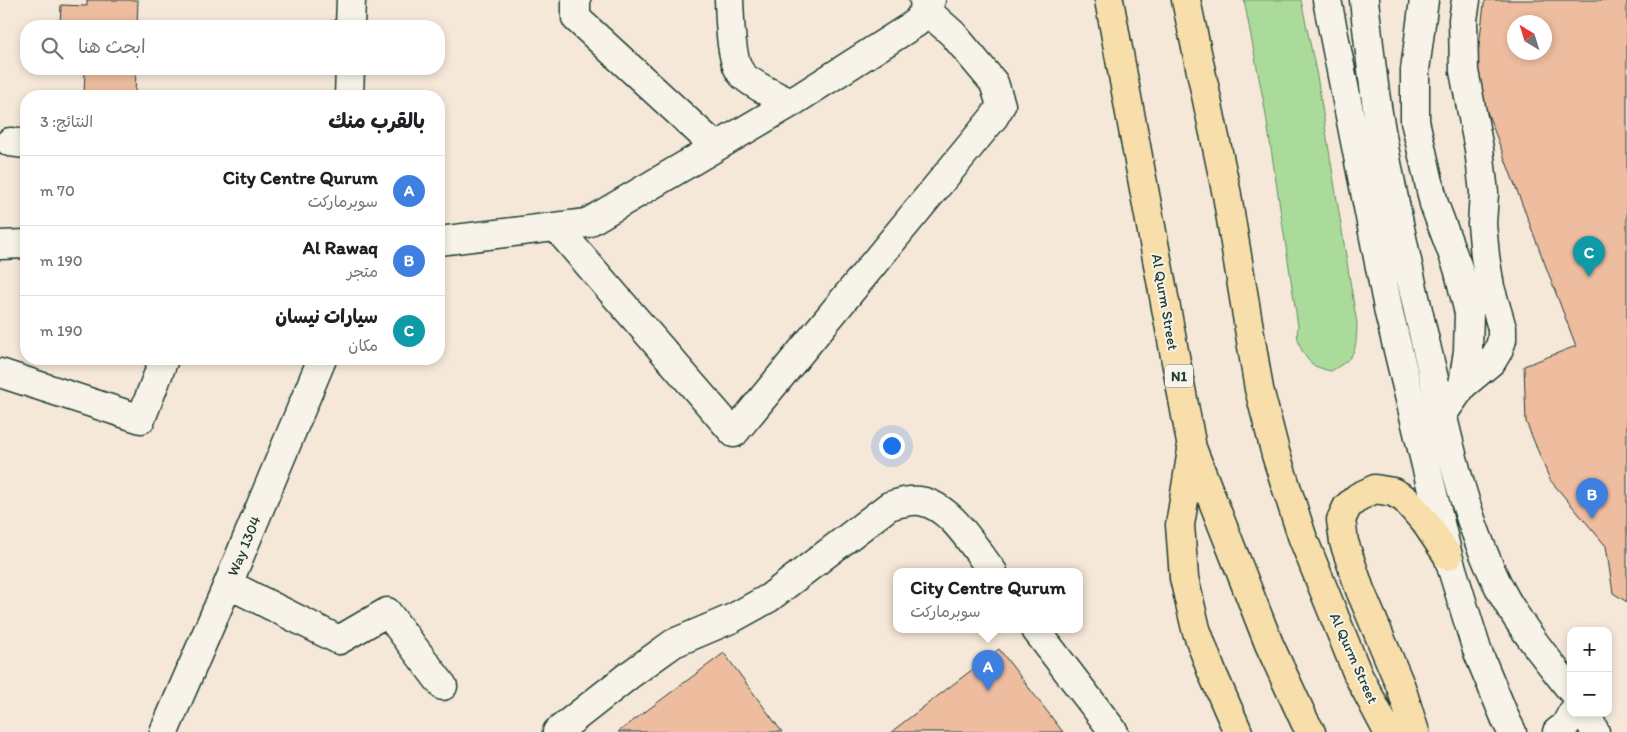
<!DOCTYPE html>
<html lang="ar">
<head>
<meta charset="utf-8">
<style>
	:root { --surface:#fff; --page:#f2f2f2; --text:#202124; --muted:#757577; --line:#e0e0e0; --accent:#db2777 }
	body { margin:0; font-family:Itim,"Playpen Sans Arabic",sans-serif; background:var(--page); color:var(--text); direction:rtl }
	.controls { position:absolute; right:15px; bottom:15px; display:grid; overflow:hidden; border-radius:10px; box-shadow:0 2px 8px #0003 }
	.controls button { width:45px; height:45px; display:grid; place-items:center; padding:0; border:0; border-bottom:1px solid var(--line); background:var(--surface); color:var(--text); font:25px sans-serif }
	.compass { position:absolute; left:1507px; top:15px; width:45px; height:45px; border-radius:50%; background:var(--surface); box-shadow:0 2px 8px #0003; rotate:322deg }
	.you { position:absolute; left:891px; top:445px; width:18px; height:18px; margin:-12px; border:4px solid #fff; border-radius:50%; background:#1a73e8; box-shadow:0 0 0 8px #1a73e833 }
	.badge { display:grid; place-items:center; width:32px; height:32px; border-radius:50%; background:var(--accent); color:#fff; font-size:16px; font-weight:700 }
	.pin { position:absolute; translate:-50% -41px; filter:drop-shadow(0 1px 2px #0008) }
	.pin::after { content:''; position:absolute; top:26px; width:18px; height:15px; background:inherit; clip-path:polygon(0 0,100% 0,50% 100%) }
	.popup { position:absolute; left:893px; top:568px; width:190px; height:65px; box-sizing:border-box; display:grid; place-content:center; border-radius:10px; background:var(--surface); filter:drop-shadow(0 1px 4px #0005); font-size:16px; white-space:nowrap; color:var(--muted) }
	.popup b { font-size:19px; color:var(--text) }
	.popup::after { content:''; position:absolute; left:50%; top:100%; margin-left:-10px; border:10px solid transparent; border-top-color:var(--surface) }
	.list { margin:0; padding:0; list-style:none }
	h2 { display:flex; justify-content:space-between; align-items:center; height:65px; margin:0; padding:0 20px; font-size:21px }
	h2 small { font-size:16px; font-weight:400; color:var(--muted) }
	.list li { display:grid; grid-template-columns:32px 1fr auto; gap:15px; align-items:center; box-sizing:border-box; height:70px; padding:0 20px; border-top:1px solid var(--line) }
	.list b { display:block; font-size:19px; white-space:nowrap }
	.list p { margin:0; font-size:16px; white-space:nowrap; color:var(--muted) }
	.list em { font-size:16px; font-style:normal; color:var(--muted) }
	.icon { flex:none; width:28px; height:28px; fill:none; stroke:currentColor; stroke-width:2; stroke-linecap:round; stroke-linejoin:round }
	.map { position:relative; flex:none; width:1627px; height:732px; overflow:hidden; direction:ltr }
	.search { position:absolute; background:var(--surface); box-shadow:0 2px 8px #0003; left:20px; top:20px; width:425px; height:55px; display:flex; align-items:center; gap:12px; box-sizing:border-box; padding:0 18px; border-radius:20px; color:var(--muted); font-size:19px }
	.panel { position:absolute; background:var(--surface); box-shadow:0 2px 8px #0003; left:20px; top:90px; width:425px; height:275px; border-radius:20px; direction:rtl }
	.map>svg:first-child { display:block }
	.green { fill:#abdb9b; stroke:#658c68 }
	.building { fill:#eebc9f; stroke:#1f3d34; fill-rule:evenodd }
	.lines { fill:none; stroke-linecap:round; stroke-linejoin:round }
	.minor-casing { stroke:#1f3d34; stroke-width:31 }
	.highway-casing { stroke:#1f3d34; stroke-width:31 }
	.minor { stroke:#f7f3e8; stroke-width:28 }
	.highway { stroke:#f8deab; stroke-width:28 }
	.labels { text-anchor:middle; stroke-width:4; stroke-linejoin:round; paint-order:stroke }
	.shield { fill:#f7f3e8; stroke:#60746a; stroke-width:1 }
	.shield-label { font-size:14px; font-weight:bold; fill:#1f3d34 }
	.street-label { font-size:15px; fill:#1f3d34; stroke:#f7f3e8 }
</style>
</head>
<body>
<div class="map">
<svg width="1627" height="732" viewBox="0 0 1627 732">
	<rect width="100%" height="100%" fill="#f5e8d9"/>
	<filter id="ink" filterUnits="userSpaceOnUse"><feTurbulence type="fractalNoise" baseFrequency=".02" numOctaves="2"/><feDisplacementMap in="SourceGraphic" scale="10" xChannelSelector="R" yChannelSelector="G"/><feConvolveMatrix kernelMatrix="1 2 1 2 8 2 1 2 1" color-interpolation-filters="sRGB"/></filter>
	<g filter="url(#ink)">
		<path class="green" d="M1244,0H1301L1317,76L1357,324C1356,352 1356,357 1331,371C1326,370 1320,368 1315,366C1303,358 1295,340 1298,326L1265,109Z"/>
		<path class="building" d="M87,0H138L137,26H60L61,5L87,6Z
			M1486,0H1627V602L1613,593L1606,546L1550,480L1526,422L1524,366L1576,346L1475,80L1484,4ZM1514,22H1544V52H1514Z
			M85,69H136L135,96H84Z
			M999,649L1063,732H891Z
			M724,653L782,732H618Z"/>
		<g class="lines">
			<g class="minor-casing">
				<path id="minor" d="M576,0V18L716,147
					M729,0C730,18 730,59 741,73C747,82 780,98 791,103
					M1327,0L1389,313L1448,556L1477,650L1506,720L1512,732
					M1364,0C1368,37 1372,75 1378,113C1393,202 1413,291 1434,379C1450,448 1465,517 1496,581C1515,621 1544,655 1571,690
					M1424,0L1415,70V121L1434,204L1458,268L1469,313L1468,351L1463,385L1442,415
					M350,26L351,0
					M349,96L350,69
					M10,142L26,144
					M556,227L734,433L994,117L1001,105L994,83L953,34L925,9L924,0
					M439,241L587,223L791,103L916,23L931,0
					M0,245L26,244
					M0,373L141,419L164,359
					M1463,385L1492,361L1498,351L1502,340V328L1490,287L1485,256L1482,224L1484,193L1479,149L1464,71L1463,20L1466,0
					M228,584L339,640L387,612L443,686
					M1036,630L1114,732
					M1586,713L1595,732
					M164,732L228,584L322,359
					M557,732L628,676L660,653L674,643L733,618L769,598L889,506C899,503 909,500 920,501C952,506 974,548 993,572
					M1557,732L1565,726L1572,713"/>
			</g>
			<g class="highway-casing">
				<path id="highway" d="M1109,0L1192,448L1269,644L1305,722L1311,732
					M1186,0L1227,195L1259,389L1276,455L1302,536L1358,675L1388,732
					M1192,450L1180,525L1184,578L1196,629L1211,670L1238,732
					M1415,732L1401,687L1360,590L1344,542L1341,520L1347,507L1358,497L1375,489L1393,492L1405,499L1425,522L1448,556"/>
			</g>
			<use href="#minor" class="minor"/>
			<use href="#highway" class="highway"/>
		</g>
	</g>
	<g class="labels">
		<rect class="shield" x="1165" y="364.5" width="28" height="23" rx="4"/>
		<g class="shield-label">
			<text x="1179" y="381">N1</text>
		</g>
		<g class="street-label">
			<text transform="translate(1165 302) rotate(80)" y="5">Al Qurm Street</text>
			<text transform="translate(244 546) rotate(-67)" y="5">Way 1304</text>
			<text transform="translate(1354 658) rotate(66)" y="5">Al Qurm Street</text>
		</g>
	</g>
</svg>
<div class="controls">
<button>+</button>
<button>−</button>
</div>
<svg class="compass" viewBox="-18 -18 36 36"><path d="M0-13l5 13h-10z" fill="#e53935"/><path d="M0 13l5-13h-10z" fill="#757577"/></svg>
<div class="you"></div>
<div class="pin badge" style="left:988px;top:691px;background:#3f7fe0">A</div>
<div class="popup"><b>City Centre Qurum</b>سوبرماركت</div>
<div class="pin badge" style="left:1592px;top:519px;background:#3f7fe0">B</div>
<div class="pin badge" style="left:1589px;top:277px;background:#0f9aa8">C</div>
<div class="search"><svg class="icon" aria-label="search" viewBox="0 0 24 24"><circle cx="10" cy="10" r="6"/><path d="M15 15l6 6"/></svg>ابحث هنا</div>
<section class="panel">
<h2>بالقرب منك<small>النتائج: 3</small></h2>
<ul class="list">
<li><span class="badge" style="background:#3f7fe0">A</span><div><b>City Centre Qurum</b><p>سوبرماركت</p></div><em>70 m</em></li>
<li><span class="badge" style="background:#3f7fe0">B</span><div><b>Al Rawaq</b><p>متجر</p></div><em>190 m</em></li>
<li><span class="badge" style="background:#0f9aa8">C</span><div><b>سيارات نيسان</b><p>مكان</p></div><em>190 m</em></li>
</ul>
</section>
</div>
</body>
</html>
